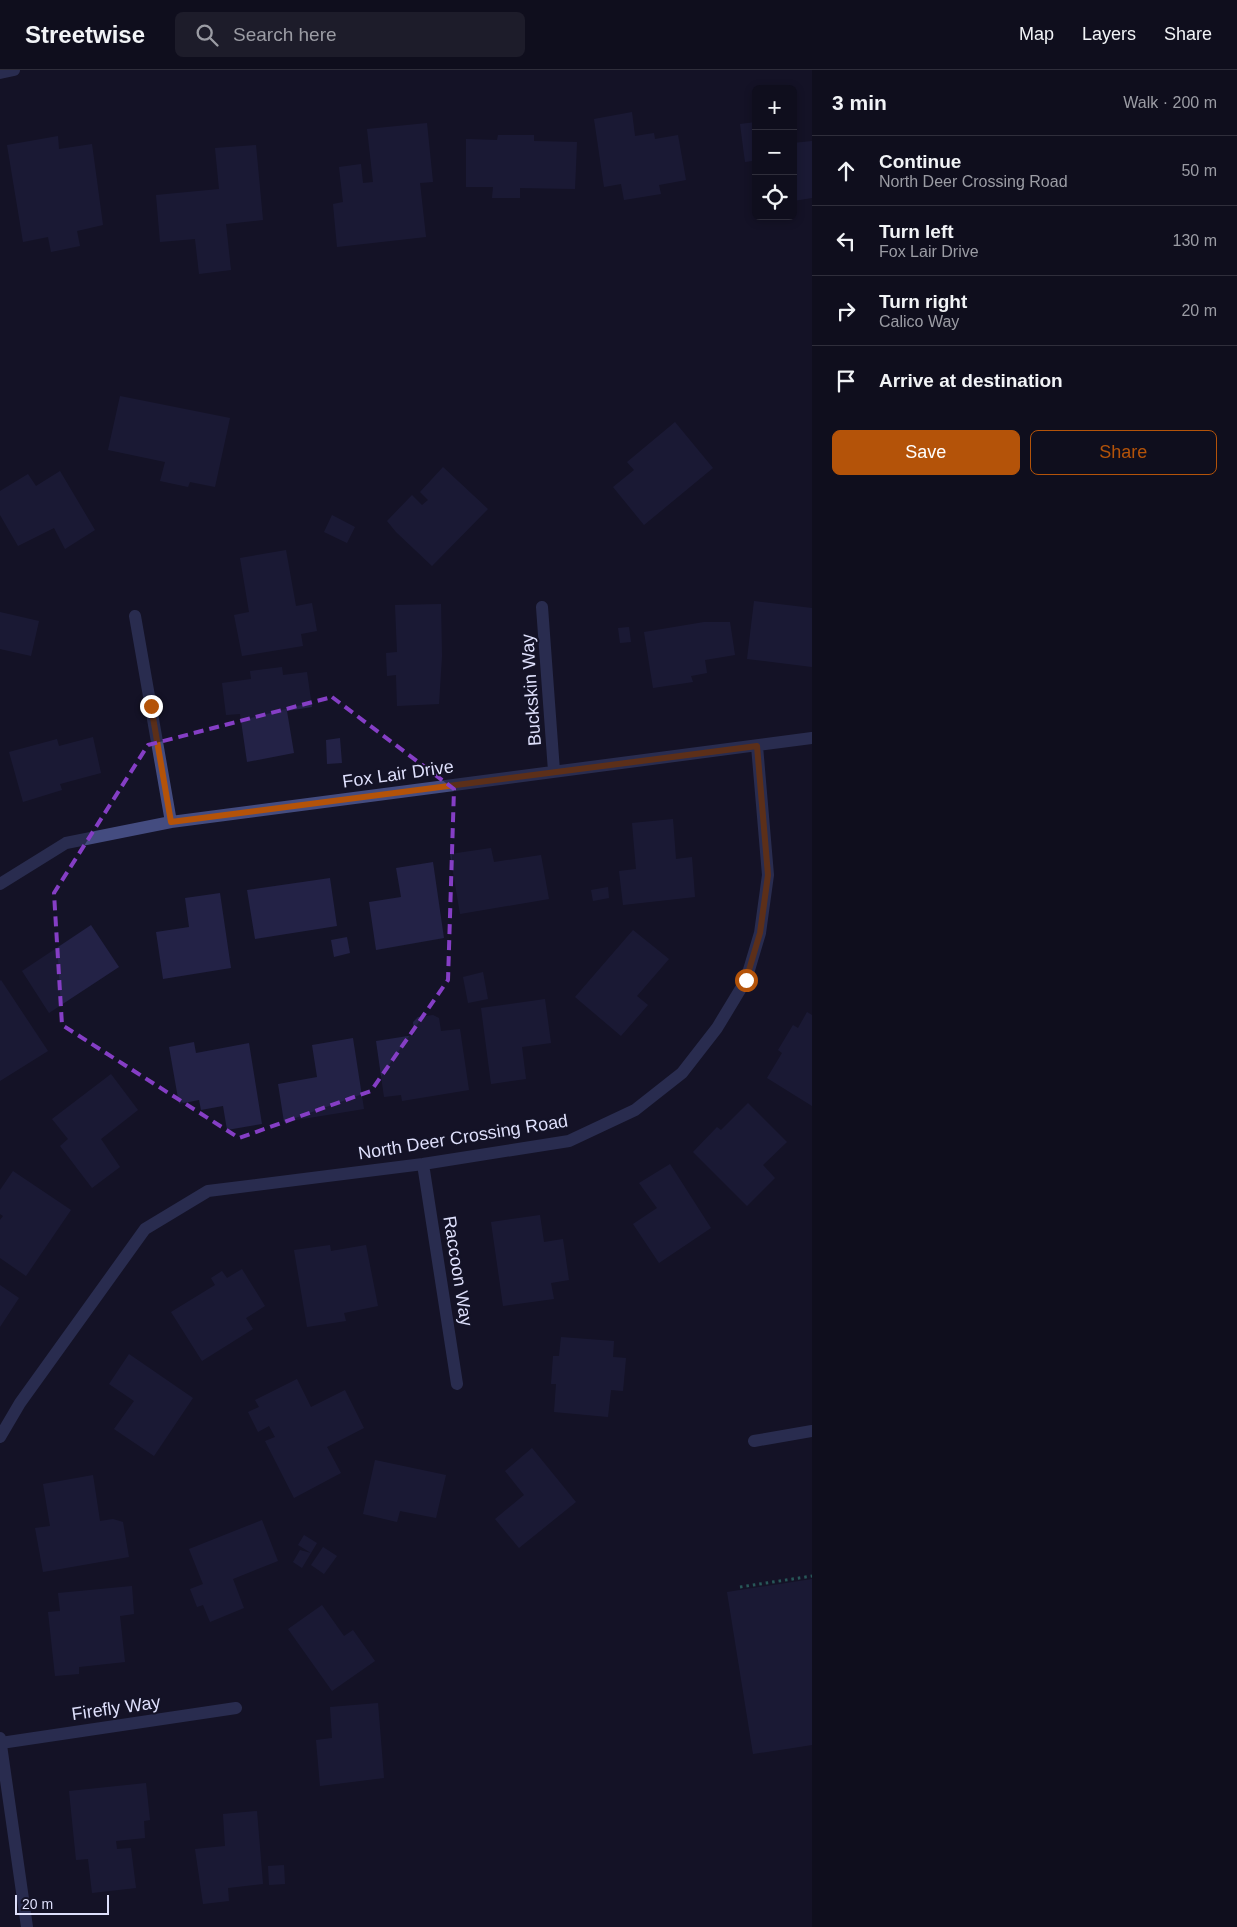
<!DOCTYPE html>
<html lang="en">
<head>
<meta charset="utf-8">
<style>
	:root { --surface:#0f0e1d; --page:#1d1c2a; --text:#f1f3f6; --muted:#9b9ca4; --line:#2f2e3b; --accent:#b45309 }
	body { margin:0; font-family:Arial,sans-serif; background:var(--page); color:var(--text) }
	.controls { position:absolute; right:15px; top:15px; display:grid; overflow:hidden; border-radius:8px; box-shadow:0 2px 8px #0003 }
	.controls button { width:45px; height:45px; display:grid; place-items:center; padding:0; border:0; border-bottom:1px solid var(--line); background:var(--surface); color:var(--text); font:25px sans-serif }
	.scale { position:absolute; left:15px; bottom:12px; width:94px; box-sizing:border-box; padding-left:5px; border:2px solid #dedffb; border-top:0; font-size:14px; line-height:18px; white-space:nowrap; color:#dedffb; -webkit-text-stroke:4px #141327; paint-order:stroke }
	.stop { position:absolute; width:15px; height:15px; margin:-11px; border:4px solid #b45309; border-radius:50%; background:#fff }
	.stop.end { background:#b45309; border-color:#fff; box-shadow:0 1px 5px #0008 }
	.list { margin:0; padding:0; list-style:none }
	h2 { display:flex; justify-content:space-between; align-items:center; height:65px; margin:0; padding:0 20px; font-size:21px }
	h2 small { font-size:16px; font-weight:400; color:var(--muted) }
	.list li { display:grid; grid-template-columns:32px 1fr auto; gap:15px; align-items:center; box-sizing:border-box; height:70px; padding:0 20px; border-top:1px solid var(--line) }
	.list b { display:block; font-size:19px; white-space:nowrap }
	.list p { margin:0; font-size:16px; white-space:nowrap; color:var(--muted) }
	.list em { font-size:16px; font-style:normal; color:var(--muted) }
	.actions { display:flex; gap:10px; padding:15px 20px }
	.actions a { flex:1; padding:11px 0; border:1px solid var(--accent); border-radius:8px; text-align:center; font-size:18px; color:var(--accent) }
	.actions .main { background:var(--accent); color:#fff }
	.icon { flex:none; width:28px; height:28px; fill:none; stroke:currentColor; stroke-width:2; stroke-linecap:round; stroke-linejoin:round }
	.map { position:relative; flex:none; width:812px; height:1857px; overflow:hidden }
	header { display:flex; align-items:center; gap:30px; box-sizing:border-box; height:70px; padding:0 25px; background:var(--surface); border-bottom:1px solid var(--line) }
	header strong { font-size:24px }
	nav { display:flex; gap:28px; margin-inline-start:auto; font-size:18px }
	.search { width:350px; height:45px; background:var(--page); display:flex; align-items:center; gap:12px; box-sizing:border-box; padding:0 18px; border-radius:8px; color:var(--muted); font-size:19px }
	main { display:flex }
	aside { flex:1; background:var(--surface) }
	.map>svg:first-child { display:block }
	.building { fill:#232246 }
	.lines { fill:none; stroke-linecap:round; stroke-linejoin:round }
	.path { stroke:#40ac95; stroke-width:3; stroke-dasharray:2.5 4; stroke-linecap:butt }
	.minor { stroke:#444c80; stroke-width:12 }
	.route { stroke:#b45309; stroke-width:6 }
	.marked { fill:none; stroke:#853ec5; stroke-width:4; stroke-dasharray:10 6; stroke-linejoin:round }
	.labels { text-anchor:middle; stroke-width:4; stroke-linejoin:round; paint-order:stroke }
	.street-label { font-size:18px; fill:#dedffb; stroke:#141327 }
</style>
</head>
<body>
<header>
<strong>Streetwise</strong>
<div class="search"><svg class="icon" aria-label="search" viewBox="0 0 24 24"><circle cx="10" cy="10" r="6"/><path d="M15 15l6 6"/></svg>Search here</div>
<nav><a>Map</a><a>Layers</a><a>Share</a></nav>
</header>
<main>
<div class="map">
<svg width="812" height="1857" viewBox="0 0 812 1857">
	<rect width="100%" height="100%" fill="#141327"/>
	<path class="building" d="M632,42L635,66L654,63L655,69L678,65L686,110L659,115L661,124L624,130L621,114L604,117L594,49Z
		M756,52V113H755L752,91L745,92L740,54Z
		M427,53L433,112L420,113L426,167L337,177L333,134L343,132L339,97L361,94L363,113L373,112L367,59Z
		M498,65H534V71L577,72L575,119L520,118V128H492L493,117H466V69L497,70Z
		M58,66L59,79L92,74L103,155L77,161L80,176L51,182L48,167L23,172L7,75Z
		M812,71V128L793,131V73Z
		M256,75L263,150L226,154L231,200L199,204L195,169L160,172L156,125L219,119L215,78Z
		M120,326L230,348L215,417L190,412L188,417L160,411L165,392L108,380Z
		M675,352L713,398L644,455L613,417L634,400L627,392Z
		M443,397L488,439L432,496L396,462L387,451L412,425L422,435L428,430L420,422Z
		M60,401L95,460L65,479L54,458L18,476L0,445V421L28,404L36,416Z
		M332,445L355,457L347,473L324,462Z
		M286,480L296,536L312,533L317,561L301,564L303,576L242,586L234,545L249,542L240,488Z
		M754,531L812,538V597L747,589Z
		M441,534L442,586L439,634L397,636L396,605L387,606L386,583L397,582L395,535Z
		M0,542L39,551L31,586L0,579Z
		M704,552H730L735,585L705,590L707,603L691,606L693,612L653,618L644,562Z
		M629,557L631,572L620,573L618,558Z
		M282,597L283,605L307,602L312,637L287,641L294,683L247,692L240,644L226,645L222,613L251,609L250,601Z
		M93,667L101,703L60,714L62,720L23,732L9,682L57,669L59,676Z
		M340,668L342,693L327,694L326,670Z
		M673,749L676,789L692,787L695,827L623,835L619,801L636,799L632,753Z
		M491,778L494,792L541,785L549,829L460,844L450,784Z
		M433,792L444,868L376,880L369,832L401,827L396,798Z
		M330,808L337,856L255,869L247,820Z
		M608,817L609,828L593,831L591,820Z
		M220,823L231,898L163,909L156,862L189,857L185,828Z
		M91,855L119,897L49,943L22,901Z
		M633,860L669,889L637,926L648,935L621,966L575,927Z
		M347,867L350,883L334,887L331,870Z
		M483,902L488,929L468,933L463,907Z
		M1,910L48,981L0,1011V911Z
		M545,929L551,973L522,977L526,1009L491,1014L481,938Z
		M807,942L812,945V1036L767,1008L782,983L778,980L793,955L798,958Z
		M433,945L439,948L441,961L460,959L469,1020L402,1031L401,1025L384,1027L376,971L414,965L413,952L418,947Z
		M353,968L364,1039L284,1052L278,1014L317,1007L312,975Z
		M194,972L196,983L249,973L262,1054L227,1060L223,1036L201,1040L199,1030L179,1034L169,977Z
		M111,1004L138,1040L101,1069L120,1097L92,1118L60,1076L68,1069L52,1049Z
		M748,1033L787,1072L763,1095L775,1108L747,1136L693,1082L717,1057L721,1060Z
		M670,1094L711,1158L659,1193L633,1154L657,1138L639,1113Z
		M13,1101L71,1140L26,1206L0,1188V1150L3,1146L0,1144V1120Z
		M540,1145L544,1172L563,1169L569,1210L551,1213L554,1229L503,1236L491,1152Z
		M330,1175L331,1181L366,1175L378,1236L344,1243L346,1251L307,1257L294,1180Z
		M242,1199L265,1236L246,1248L253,1259L202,1291L171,1242L215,1215L211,1208L222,1201L227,1208Z
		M0,1215L19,1228L0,1257Z
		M561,1267L614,1271L613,1287L626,1288L623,1321L611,1320L608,1347L554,1342L556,1314H551L553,1286H559Z
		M129,1284L193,1328L154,1386L114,1359L134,1331L109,1314Z
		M297,1309L311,1337L345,1320L364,1358L327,1377L341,1403L294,1428L265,1371L275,1367L269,1356L258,1362L248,1342L259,1337L255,1330Z
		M532,1378L576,1432L519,1478L495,1449L524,1425L505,1401Z
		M375,1390L446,1405L436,1448L400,1441L397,1452L363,1444Z
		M93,1405L100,1451L113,1449L123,1452L129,1487L43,1502L35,1458L50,1456L43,1414Z
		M262,1450L278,1491L233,1509L244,1538L210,1552L203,1535L197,1537L190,1519L203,1514L189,1479Z
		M304,1465L317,1473L311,1483L298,1475Z
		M323,1477L337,1486L324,1504L311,1495Z
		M300,1480L311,1483L302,1498L293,1492Z
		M812,1509V1675L753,1684L727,1522Z
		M132,1516L134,1544L120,1546L125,1592L79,1597V1604L55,1606L48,1542L60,1541L58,1523Z
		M322,1535L344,1566L353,1560L375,1591L332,1621L288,1559Z
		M378,1633L384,1708L320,1716L316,1670L332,1668L330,1637Z
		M146,1713L150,1750L144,1751L145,1768L116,1771L117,1779L131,1778L136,1818L92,1823L88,1789L76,1790L69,1721Z
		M257,1741L263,1814L228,1818L229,1831L203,1834L195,1779L225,1776L223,1744Z
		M284,1795L285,1814L269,1815L268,1796Z"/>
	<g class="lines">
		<path class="path" d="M740,1517L812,1506"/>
		<path class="minor" d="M0,3L14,0
			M542,537L554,701
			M135,546L171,752
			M0,814L66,773L171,752L812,668
			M423,1094L457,1314
			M0,1367L20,1333L145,1159L208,1121L423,1094L569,1071L635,1040L682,1003L717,958L746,910L760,863L768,805L757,676
			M754,1371L812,1361
			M0,1668L27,1857
			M1,1673L236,1638"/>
	</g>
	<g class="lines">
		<path class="route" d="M151,636L171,752L757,676L768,805L760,863L746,910"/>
	</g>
	<path d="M0 0H812V1857H0ZM332,627L454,719L448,910L371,1021L239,1068L62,955L54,823L148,675Z" fill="#141327" fill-opacity=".55" fill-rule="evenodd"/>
	<path class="marked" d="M332,627L454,719L448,910L371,1021L239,1068L62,955L54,823L148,675Z"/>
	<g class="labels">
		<g class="street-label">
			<text transform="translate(531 620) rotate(-94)" y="6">Buckskin Way</text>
			<text transform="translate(398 704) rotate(-8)" y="6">Fox Lair Drive</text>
			<text transform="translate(463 1067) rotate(-9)" y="6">North Deer Crossing Road</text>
			<text transform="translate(458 1201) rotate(81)" y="6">Raccoon Way</text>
			<text transform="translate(116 1638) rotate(-8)" y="6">Firefly Way</text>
		</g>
	</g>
</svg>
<div class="controls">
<button>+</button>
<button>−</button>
<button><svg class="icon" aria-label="locate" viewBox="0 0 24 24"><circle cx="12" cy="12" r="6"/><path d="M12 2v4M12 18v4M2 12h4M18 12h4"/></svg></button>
</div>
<div class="scale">20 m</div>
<div class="stop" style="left:746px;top:910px"></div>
<div class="stop end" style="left:151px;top:636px"></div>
</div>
<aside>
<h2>3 min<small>Walk · 200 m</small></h2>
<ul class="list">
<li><svg class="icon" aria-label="ahead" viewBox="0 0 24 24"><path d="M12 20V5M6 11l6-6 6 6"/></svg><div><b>Continue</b><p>North Deer Crossing Road</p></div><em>50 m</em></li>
<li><svg class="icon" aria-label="left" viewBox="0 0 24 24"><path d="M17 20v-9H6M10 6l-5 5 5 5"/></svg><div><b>Turn left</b><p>Fox Lair Drive</p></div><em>130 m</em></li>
<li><svg class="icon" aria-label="right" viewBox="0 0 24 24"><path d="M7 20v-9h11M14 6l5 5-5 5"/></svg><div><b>Turn right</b><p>Calico Way</p></div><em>20 m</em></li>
<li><svg class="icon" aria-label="arrive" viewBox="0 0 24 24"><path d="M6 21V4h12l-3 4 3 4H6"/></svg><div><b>Arrive at destination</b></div></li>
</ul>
<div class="actions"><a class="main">Save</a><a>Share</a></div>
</aside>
</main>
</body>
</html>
